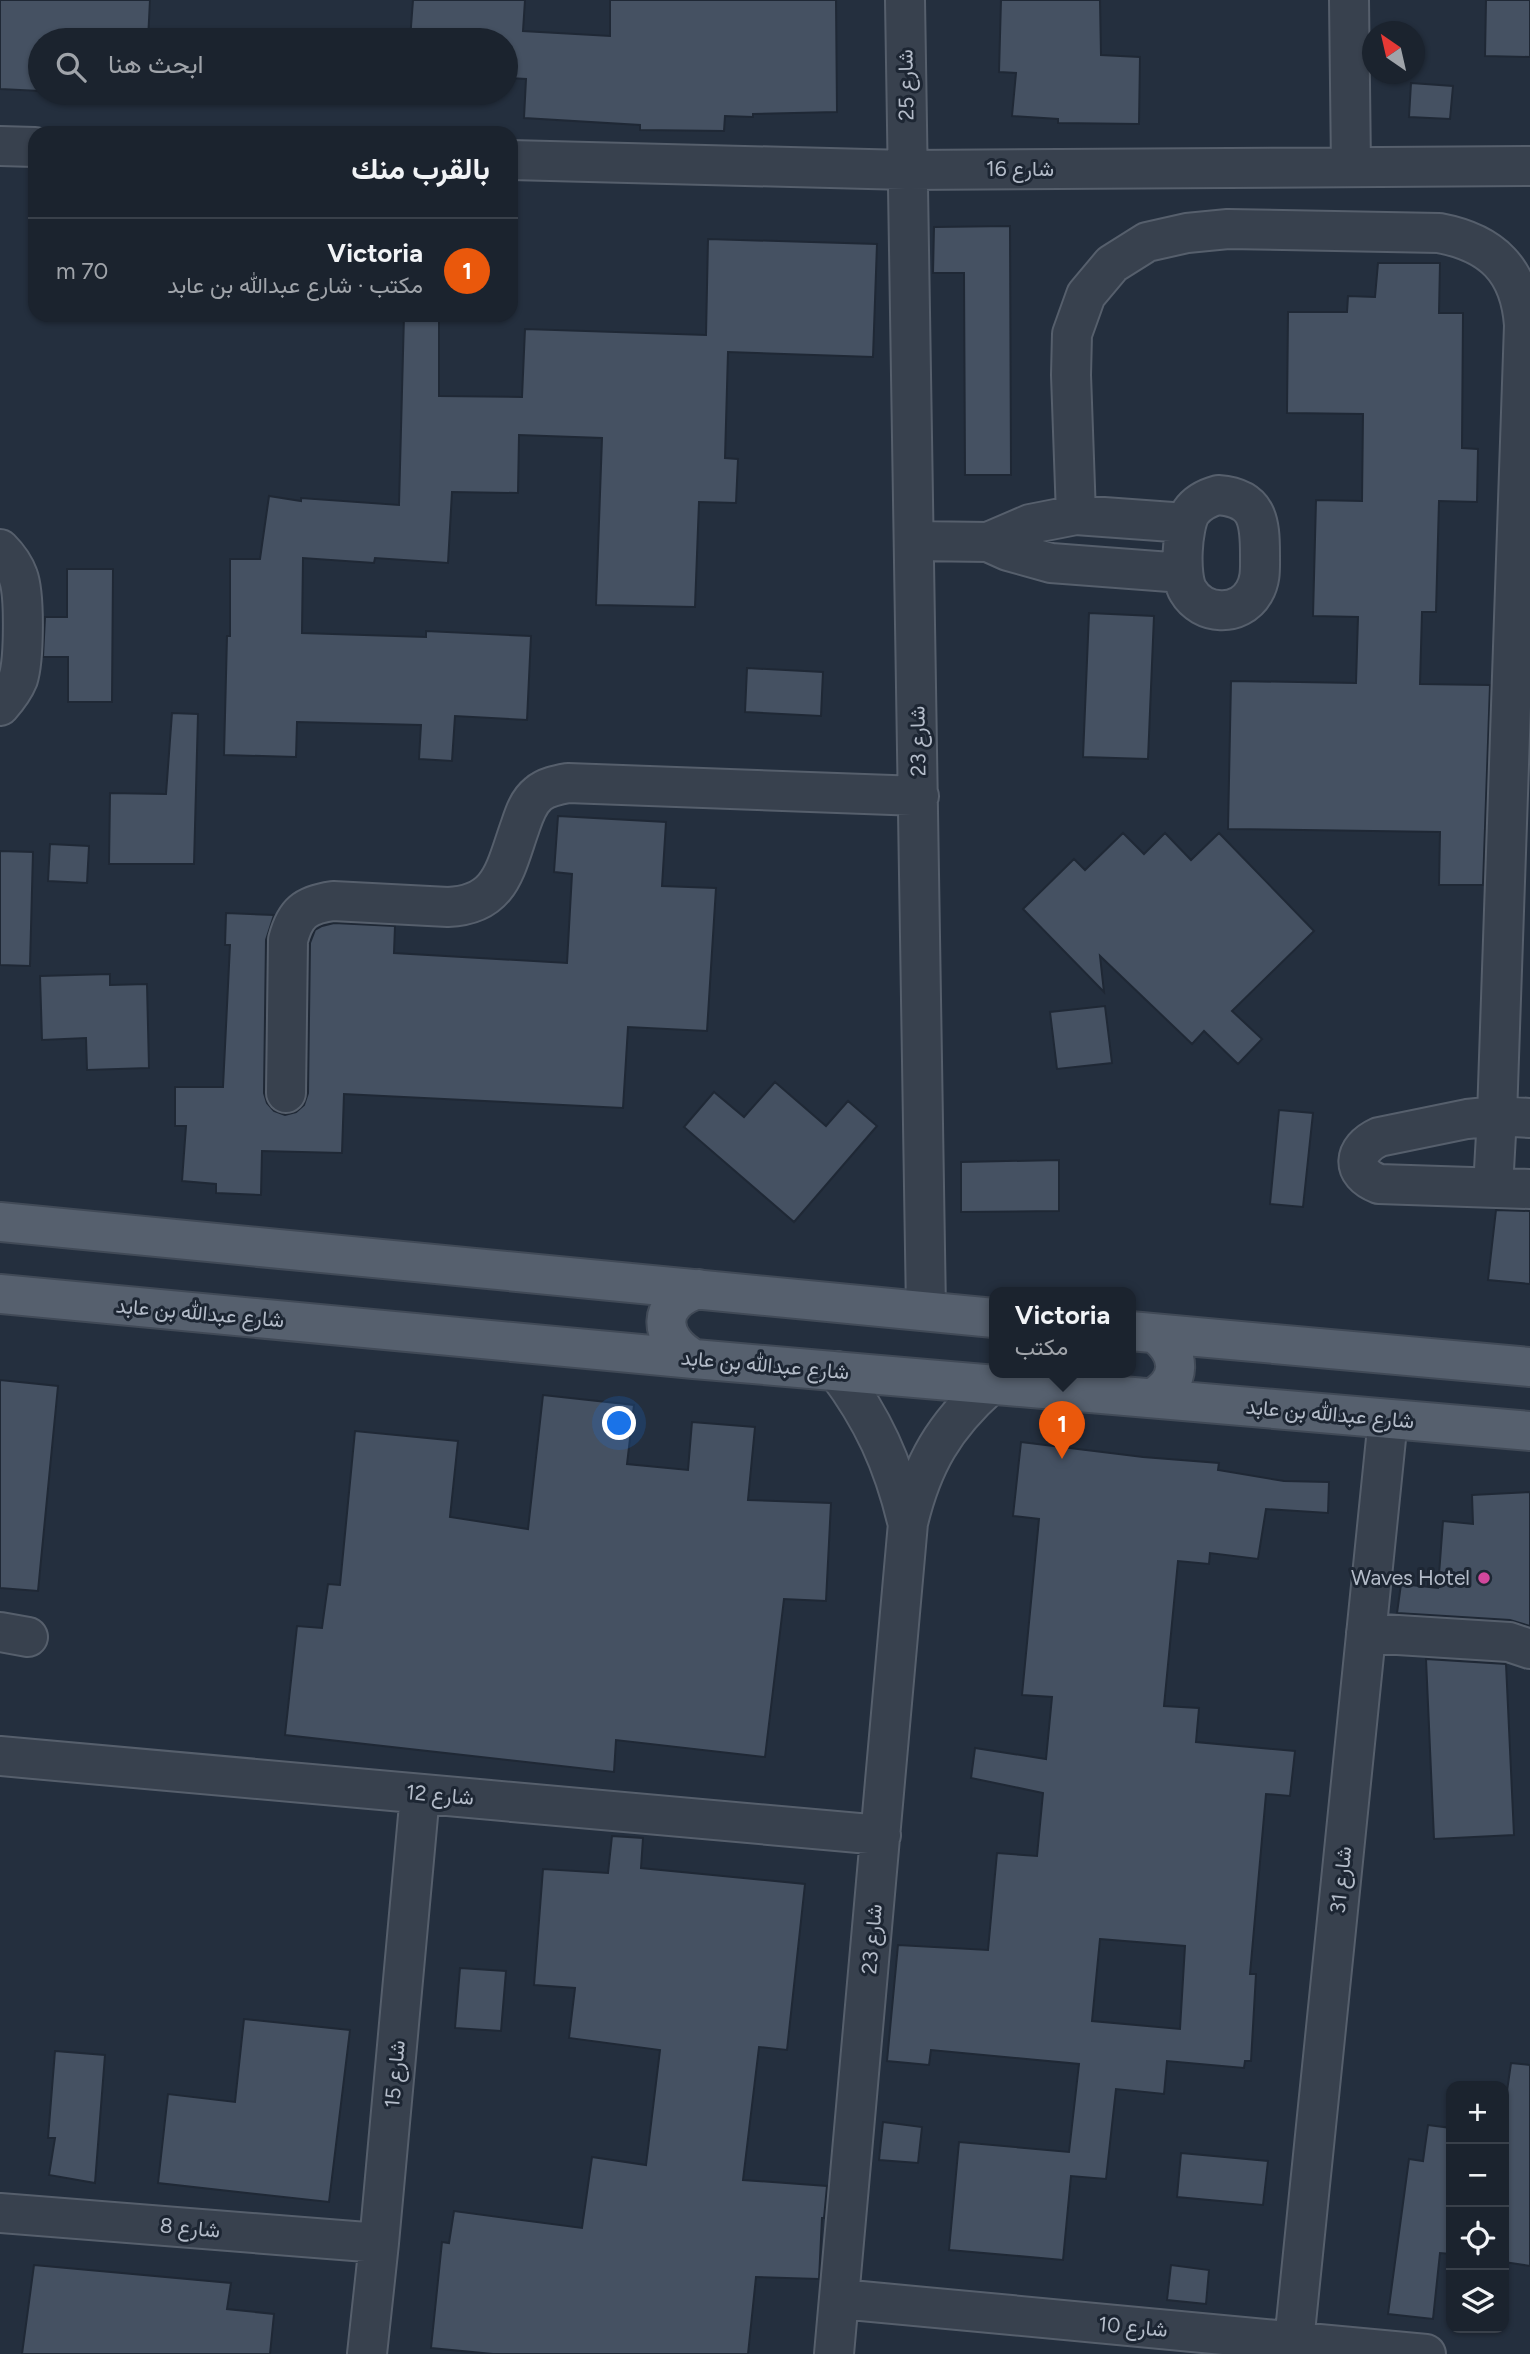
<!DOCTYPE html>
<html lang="ar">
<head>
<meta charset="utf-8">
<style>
	:root { --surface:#1b232e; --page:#242b36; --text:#f1f3f6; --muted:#a0a4aa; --line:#39404a; --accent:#ea580c }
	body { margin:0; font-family:Figtree,Vazirmatn,sans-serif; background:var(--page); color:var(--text); direction:rtl }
	.controls { position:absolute; right:21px; bottom:21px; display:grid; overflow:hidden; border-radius:14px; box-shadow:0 2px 5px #0004 }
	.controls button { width:63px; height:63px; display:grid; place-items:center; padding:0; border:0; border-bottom:2px solid var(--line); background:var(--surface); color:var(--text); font:35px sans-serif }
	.compass { position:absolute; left:1362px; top:21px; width:63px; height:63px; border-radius:50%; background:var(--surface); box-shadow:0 2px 5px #0004; rotate:326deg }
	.you { position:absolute; left:620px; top:1424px; width:24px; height:24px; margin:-18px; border:5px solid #fff; border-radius:50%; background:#1a73e8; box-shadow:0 0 0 10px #1a73e833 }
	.badge { display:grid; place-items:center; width:46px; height:46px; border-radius:50%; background:var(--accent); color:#fff; font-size:23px; font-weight:700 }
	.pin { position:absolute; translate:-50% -58px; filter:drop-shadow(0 2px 4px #0008) }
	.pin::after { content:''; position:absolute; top:37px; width:24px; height:21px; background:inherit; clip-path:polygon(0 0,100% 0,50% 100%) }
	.popup { position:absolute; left:989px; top:1287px; width:147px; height:91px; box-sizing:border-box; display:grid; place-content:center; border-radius:14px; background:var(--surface); filter:drop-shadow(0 2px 5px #0005); font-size:23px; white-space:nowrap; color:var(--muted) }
	.popup b { font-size:26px; color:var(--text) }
	.popup::after { content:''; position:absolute; left:50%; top:100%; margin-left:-14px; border:14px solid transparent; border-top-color:var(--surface) }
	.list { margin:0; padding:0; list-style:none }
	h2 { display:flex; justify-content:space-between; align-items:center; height:91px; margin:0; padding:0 28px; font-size:30px }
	h2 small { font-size:23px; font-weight:400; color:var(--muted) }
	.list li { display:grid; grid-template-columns:46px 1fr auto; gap:21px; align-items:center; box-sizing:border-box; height:105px; padding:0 28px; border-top:2px solid var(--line) }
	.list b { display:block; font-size:26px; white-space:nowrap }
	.list p { margin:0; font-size:23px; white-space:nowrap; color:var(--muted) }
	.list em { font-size:23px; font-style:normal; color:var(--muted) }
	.icon { flex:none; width:38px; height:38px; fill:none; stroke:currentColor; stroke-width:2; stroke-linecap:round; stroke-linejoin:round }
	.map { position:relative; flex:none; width:1530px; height:2354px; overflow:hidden; direction:ltr }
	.search { position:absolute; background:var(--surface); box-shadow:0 2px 5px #0004; left:28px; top:28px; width:490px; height:77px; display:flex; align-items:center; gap:18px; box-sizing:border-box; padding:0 24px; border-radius:38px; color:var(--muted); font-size:26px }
	.panel { position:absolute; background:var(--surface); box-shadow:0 2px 5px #0004; left:28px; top:126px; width:490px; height:196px; border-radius:21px; direction:rtl }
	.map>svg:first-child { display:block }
	.building { fill:#455162; stroke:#1f2835; stroke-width:2; fill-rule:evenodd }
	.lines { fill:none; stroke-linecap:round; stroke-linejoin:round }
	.minor-casing { stroke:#565f6c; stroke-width:42 }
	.major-casing { stroke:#414a57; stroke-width:42 }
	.minor { stroke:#38414e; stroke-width:38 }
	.major { stroke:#56606e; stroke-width:38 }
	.hotel-dot { fill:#d1479c; stroke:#1d2633; stroke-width:2.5 }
	.labels { text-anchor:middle; stroke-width:6; stroke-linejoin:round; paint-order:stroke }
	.street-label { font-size:21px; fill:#b4bcc9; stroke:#1d2633 }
	.poi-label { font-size:21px; fill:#b4bcc9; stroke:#1d2633; text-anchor:end }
</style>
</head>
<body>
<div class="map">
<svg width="1530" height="2354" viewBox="0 0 1530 2354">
	<rect width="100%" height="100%" fill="#242f3e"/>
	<path class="building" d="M0,0H150L148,40H40V91L0,89Z
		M413,0H525L523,31L610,36V0H836L837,112L753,114V117L725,116L724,131L640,130V125L524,118L526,79L506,78V40H410Z
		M1001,0H1100L1101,55L1140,57L1139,124L1058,123V119L1012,116L1016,73L999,72Z
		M1486,0H1530V57L1485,56Z
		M1411,83L1453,86L1450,119L1409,117Z
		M1010,226L1011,475H965L964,273H933L934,227Z
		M708,239L877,244L873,357L728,352L725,458L738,459L736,503L699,502L695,607L596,605L602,438L519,435L518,493L452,492L448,563L375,558L374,563L303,558L302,633L426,637V631L531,636L527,720L455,716L452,761L419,759L421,725L297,722L296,757L224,755L227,636H230V559H260L269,496L301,501V498L399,505L404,315H439V396L522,397L525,329L706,335Z
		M1378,263H1440L1439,313H1463L1462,448L1478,449L1477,502L1439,501L1436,612H1422L1420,684L1490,685L1483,885H1439L1440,832L1228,829L1231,681L1356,683L1358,617L1313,616L1316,500L1362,501L1363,414L1287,413L1288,312H1347L1348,296L1375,297Z
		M67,569H113L112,702H68V657H43L45,617H67Z
		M1089,613L1154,616L1148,759L1083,757Z
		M747,668L823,672L821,716L745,712Z
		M172,713L198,714L194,864H109L110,793L166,794Z
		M558,816L666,822L662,886L716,888L707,1031L628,1027L623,1108L344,1094L342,1153L262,1151L261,1195L216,1193V1184L182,1181L186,1126H175V1087H223L230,945H225L226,913L274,915L266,940L264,1093L267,1103L274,1111L285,1115L296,1112L304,1105L308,1093L310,943L315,930L322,926L334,923L395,926L394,953L567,963L572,874L554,872Z
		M1123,833L1144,854L1165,833L1191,860L1219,833L1314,931L1232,1011L1262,1039L1238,1064L1204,1031L1192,1044L1100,956L1104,992L1023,909L1074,859L1085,870Z
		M50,844L89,846L87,883L48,881Z
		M0,851L33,852L30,966L0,965Z
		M110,974V985L147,984L149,1068L87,1070L86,1038L42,1040L40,976Z
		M1105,1006L1112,1063L1057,1069L1050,1012Z
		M775,1082L826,1126L848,1101L877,1126L794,1222L684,1127L714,1092L744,1117Z
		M1279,1110L1313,1113L1303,1207L1270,1204Z
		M1059,1160V1211L961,1212V1162Z
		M1496,1210L1530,1211V1284L1488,1280Z
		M0,1380L58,1386L38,1591L0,1588Z
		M543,1395L634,1405L627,1464L688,1470L692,1422L755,1427L748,1500L831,1503L826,1601L784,1599L765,1757L616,1740L614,1772L285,1735L297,1626L322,1628L328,1584L340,1585L355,1431L458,1441L450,1517L528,1529Z
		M1021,1442L1143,1457L1219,1463L1218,1470L1284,1481L1329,1482L1328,1513L1266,1509L1258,1559L1210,1553L1209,1564L1178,1561L1164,1706L1199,1708L1196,1742L1295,1751L1290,1796L1266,1794L1250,1974H1256L1251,2061H1245L1244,2068L1167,2061L1164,2094L1116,2089L1106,2179L1071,2176L1063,2260L949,2250L959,2142L1069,2152L1079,2064L931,2050L929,2065L887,2061L898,1945L988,1950L997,1853L1037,1856L1043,1793L971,1778L975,1748L1046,1759L1052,1697L1022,1695L1039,1519L1013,1516ZM1100,1939L1185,1946L1180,2029L1092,2021Z
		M1530,1492V1626L1510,1620L1397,1613L1401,1584L1438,1588L1443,1521L1473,1524L1472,1495Z
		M1426,1659L1506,1664L1514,1835L1434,1839Z
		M612,1836L643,1838L641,1868L805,1884L787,2050L759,2047L743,2180L827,2186L824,2218H822L819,2279L756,2277L748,2354H493L431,2348L442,2242L449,2243L454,2211L582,2228L592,2157L646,2165L660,2050L569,2038L575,1988L534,1985L543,1869L608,1873Z
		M460,1968L506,1971L501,2031L455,2028Z
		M244,2019L350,2030L329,2202L158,2183L168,2094L235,2102Z
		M55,2051L105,2055L95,2183L49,2175L55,2138H48Z
		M1511,2063L1530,2065V2266L1504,2262V2112Z
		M883,2122L922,2127L918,2163L879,2160Z
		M1428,2125L1451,2128V2254L1440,2253L1433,2319L1388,2314L1409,2159L1423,2161Z
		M1181,2153L1268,2161L1263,2205L1177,2197Z
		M34,2265L231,2283L227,2309L274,2314L270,2354H22Z
		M1171,2265L1209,2270L1206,2304L1167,2300Z"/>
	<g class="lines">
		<g class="minor-casing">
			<path id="minor" d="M905,0L926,1311
				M1349,0L1351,167
				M0,146L35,147
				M511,160L907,170L1530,166
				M1218,495C1258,498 1260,521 1260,555C1260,569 1261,580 1254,592C1239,618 1202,615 1188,591C1179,576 1182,526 1191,512C1198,502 1207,498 1218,495Z
				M1076,515L1071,375L1072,334L1086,295L1112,264L1147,242L1187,233L1228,229L1439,233C1492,243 1520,270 1524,325L1497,1116L1493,1188
				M915,541L988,542L1008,551L1051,563L1183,573
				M988,542L1030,524L1076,515L1186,523
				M0,549C8,557 14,565 18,576C25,594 24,661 18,679C14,689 7,698 0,706
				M286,1093L288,940C295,913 305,905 333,901L448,907C501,905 505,869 520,827C524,815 528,802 538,794C546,787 557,785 568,783L919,796
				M1530,1118L1497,1116L1467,1119L1379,1137C1353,1149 1350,1173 1379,1184L1530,1189
				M837,1371C873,1419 893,1463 907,1521
				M0,1632L28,1637
				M1366,1633L1509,1642L1530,1649
				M0,1756L881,1835
				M0,2213L379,2243
				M840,2299L1426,2354
				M1294,2342L1388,1419
				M367,2354L379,2243L420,1794
				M834,2354L908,1523C922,1464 944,1426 990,1385"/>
		</g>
		<g class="major-casing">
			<path id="major" d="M0,1222L994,1318
				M0,1294L694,1359L1530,1431
				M1130,1331L1530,1367
				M694,1359C657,1339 656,1302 698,1289
				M1153,1398C1182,1381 1182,1355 1156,1334"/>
		</g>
		<use href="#minor" class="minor"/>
		<use href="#major" class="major"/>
	</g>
	<circle class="hotel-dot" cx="1484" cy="1578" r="7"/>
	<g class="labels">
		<g class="street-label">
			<text transform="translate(906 85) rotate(-91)" y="7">شارع 25</text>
			<text x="1020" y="176">شارع 16</text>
			<text transform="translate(918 741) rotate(-91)" y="7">شارع 23</text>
			<text transform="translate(200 1313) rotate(5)" y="7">شارع عبدالله بن عابد</text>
			<text transform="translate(765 1365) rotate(5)" y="7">شارع عبدالله بن عابد</text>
			<text transform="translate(1330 1414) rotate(5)" y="7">شارع عبدالله بن عابد</text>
			<text transform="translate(440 1795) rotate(5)" y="7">شارع 12</text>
			<text transform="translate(1341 1880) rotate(-84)" y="7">شارع 31</text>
			<text transform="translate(872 1939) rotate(-85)" y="7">شارع 23</text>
			<text transform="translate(395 2074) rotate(-85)" y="7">شارع 15</text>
			<text transform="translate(190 2228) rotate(5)" y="7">شارع 8</text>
			<text transform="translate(1133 2327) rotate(5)" y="7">شارع 10</text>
		</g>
		<g class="poi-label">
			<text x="1470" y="1585">Waves Hotel</text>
		</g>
	</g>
</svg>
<div class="controls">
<button>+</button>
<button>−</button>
<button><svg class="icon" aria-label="locate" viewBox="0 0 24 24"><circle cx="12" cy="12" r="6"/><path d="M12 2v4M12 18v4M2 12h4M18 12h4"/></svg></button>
<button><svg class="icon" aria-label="layers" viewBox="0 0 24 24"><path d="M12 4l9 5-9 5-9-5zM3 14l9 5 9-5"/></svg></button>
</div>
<svg class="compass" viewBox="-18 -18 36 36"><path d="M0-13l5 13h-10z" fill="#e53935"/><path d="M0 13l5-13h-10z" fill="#a0a4aa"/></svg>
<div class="you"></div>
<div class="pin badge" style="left:1062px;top:1459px">1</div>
<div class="popup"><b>Victoria</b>مكتب</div>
<div class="search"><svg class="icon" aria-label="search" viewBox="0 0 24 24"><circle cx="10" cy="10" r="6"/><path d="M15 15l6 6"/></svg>ابحث هنا</div>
<section class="panel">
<h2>بالقرب منك<small></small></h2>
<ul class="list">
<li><span class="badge">1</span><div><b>Victoria</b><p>مكتب · شارع عبدالله بن عابد</p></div><em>70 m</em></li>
</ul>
</section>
</div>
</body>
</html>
